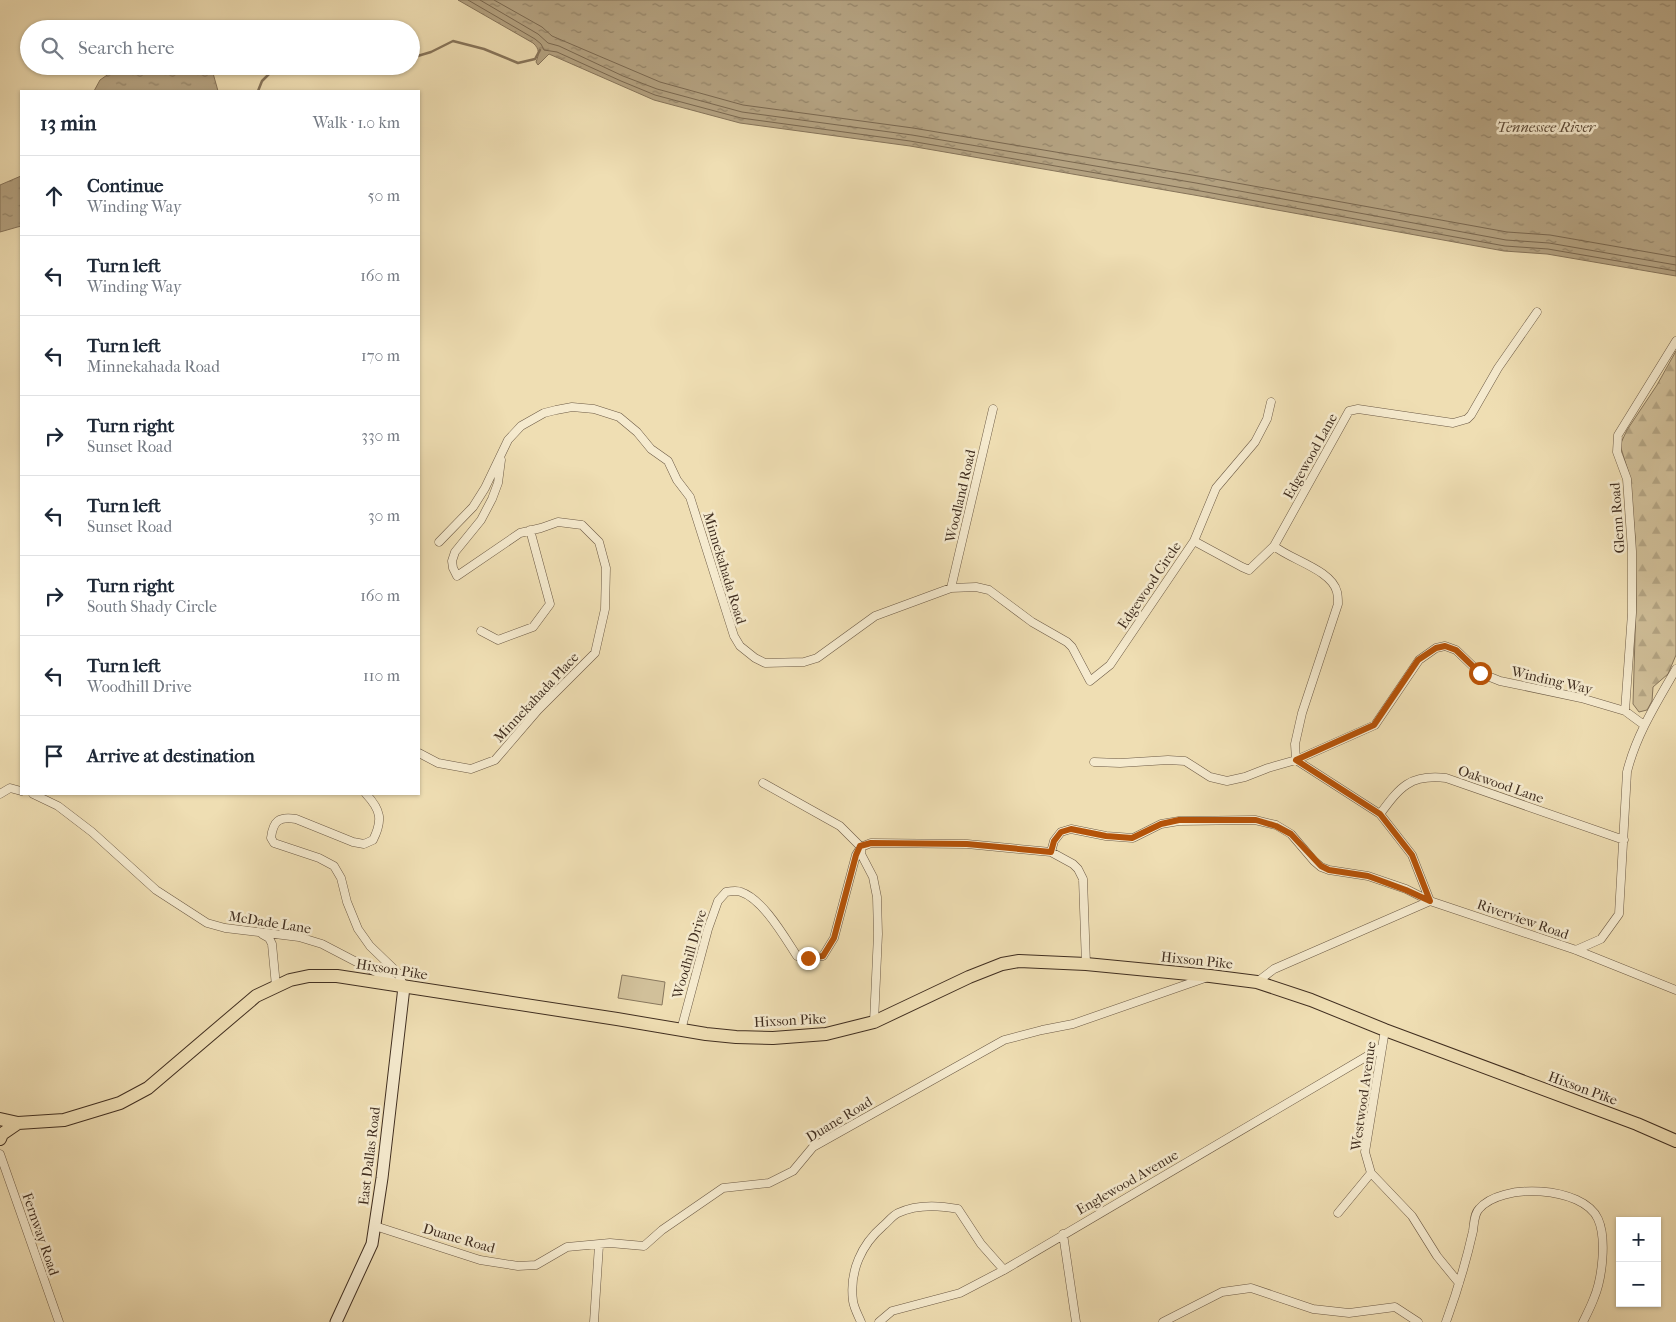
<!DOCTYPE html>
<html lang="en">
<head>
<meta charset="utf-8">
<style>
	:root { --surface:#fff; --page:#f6f6f7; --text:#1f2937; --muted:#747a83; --line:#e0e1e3 }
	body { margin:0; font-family:"IM FELL French Canon",serif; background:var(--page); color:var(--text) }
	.controls { position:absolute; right:15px; bottom:15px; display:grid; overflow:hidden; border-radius:0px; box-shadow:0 1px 4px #0004 }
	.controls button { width:45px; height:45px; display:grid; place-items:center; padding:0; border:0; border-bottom:1px solid var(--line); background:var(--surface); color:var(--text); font:25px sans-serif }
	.stop { position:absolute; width:15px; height:15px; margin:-11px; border:4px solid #b45309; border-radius:50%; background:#fff }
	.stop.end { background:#b45309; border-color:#fff; box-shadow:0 1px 5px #0008 }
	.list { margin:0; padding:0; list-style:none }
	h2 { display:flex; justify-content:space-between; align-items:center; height:65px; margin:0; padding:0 20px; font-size:21px }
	h2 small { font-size:16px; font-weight:400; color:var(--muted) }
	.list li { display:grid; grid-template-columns:32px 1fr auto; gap:15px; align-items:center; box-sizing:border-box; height:80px; padding:0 20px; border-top:1px solid var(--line) }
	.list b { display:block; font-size:19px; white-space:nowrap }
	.list p { margin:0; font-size:16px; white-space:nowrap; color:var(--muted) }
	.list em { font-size:16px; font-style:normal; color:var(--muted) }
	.icon { flex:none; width:28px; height:28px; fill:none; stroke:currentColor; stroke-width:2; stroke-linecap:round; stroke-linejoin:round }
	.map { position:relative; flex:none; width:1676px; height:1322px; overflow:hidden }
	.search { position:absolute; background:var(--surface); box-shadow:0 1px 4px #0004; left:20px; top:20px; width:400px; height:55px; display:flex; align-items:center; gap:12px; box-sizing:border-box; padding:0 18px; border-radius:28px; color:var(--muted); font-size:19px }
	.panel { position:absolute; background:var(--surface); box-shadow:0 1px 4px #0004; left:20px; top:90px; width:400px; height:705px; border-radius:0px }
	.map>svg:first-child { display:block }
	.forest { fill:url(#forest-firs); stroke:#88775d }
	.garden { fill:#d1c09a; stroke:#88775d }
	.water { fill:url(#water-ripples); stroke:#86745a }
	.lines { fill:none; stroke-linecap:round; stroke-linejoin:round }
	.shore { stroke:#7a6850; stroke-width:1 }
	.stream { stroke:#86745a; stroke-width:2.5 }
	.street-casing { stroke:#6c5a45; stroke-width:9 }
	.secondary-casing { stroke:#402e20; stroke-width:13 }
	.primary-casing { stroke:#402e20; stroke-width:14 }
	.street { stroke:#f5eace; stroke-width:8 }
	.secondary { stroke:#f5eace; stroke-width:11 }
	.primary { stroke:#efdeb3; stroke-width:12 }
	.route { stroke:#b45309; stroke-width:6 }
	.labels { text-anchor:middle; stroke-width:5; stroke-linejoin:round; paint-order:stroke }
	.street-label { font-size:14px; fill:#402e20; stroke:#f5eace }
	.water-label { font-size:15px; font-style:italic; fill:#5d4b38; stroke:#f5eace }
</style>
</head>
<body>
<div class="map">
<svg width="1676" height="1322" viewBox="0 0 1676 1322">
	<defs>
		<pattern id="forest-firs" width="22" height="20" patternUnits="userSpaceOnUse" patternTransform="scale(1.25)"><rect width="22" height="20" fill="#d1c09a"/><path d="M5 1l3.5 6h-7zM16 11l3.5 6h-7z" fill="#b4a584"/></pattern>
		<pattern id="water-ripples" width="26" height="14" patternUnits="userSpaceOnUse" patternTransform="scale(1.25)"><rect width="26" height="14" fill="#b4a281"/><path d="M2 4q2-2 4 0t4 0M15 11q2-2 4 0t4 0" fill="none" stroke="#948469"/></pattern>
	</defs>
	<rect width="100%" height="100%" fill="#efdeb3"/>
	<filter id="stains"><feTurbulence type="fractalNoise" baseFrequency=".004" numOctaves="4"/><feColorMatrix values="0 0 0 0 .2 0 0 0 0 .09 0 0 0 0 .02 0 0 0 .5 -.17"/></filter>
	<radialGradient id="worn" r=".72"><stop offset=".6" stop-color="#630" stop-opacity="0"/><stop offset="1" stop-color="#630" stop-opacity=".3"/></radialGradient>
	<path class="forest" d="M1676,351V655L1668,674L1653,687L1652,701L1647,710L1639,712L1633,704L1636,602L1635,537L1629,474L1620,445L1627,430L1657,385Z"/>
	<path class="garden" d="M622,975L665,982L662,1005L618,998Z"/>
	<path class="water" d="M458,0H1676V276L1547,254L1504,251L1194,195L910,146L740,123L654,100L549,54L538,65L536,62C539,54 540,49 533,43Z
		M120,66H211L218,91H94L100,80Z
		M21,176V226L0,232V185Z"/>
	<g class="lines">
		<path class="shore" d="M468,0L535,39L541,44L544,50L557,52L621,81L655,95L741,118L910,141L1195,190L1505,246L1548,249L1676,271
			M480,0L538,34L548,43L559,46L623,76L657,89L742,112L912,135L1196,183L1506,240L1549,243L1676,265
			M494,0L542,27L552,36L660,82L743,105L913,128L1198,176L1507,232L1550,235L1676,257"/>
		<path class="stream" d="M411,58L431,52L453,41L484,49L518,63L535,59L540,50
			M258,91L262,81L277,66"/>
		<g class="street-casing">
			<path id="street" d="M1194,541L1242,567L1249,570L1274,546L1349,411L1358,409L1453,423L1467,419L1471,415L1498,368L1537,312
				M439,542L473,507L485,488L508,440L521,426L544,413L556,410L572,407L594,409L619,417L637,432L651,449L668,461L677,480L690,497L734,636L740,646L755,658L765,663L804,662L817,658L875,616L951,588L976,587L989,590L1032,622L1067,642L1072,647L1090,681L1110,665L1194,541L1216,488L1255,442L1267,419L1271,402
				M1274,546C1291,560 1332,570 1337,592C1338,596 1338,601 1338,604L1302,713L1295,744L1296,760
				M951,588L993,409
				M481,631L498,640L533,627L550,604L530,530
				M1625,711L1632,613V551L1627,479L1617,452L1618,435L1676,341
				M419,753L438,763L471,769L495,760L538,710L595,653L605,609L606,568L599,542L582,525L558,522L541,528L520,533L457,576L453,568L452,561L455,552L481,520L492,499L498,483L501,460
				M1296,760L1380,814L1412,855L1430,901
				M1094,762L1120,763L1168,760L1185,761L1210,777L1227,781L1245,777L1268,768L1296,760L1375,725L1419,660L1436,648L1445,646L1456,650L1480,673L1500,681L1581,698L1625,711L1644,725
				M763,783L840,826L861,847V854L873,877L877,897L878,934L874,1022
				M0,794L10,788L21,791
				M33,794L58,806L92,832L156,890L207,923L225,928L299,937L322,944L393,981
				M366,794C381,810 383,820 373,840L364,844L353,842L296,819C279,816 273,821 271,838L274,843L319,858L334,866L341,878L347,902L358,929L370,946L398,973L404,987
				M1380,814C1400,787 1410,774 1446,778L1624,840
				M1051,852L1054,841L1061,832L1071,829L1106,836L1133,838L1161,824L1179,821L1255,820L1276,825L1291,834L1314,861L1321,867L1329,870L1368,876L1406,889L1430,901L1576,950L1676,990
				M262,934L269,938L272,944L276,986
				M1576,950L1601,939L1619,914L1627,772C1636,735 1657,702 1676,669
				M1257,982L1274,969L1430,901
				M681,1030L708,929L718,901L726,892C731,891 737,890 741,892C763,899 785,938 797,956L808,958L823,956L834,938L856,855L861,847L871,843L967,844L1051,852L1073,864L1078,869L1083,879L1086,964
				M1385,1030L1365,1152L1371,1173L1412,1216L1437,1256L1459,1283
				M0,1154L59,1322
				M1338,1213L1371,1173
				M375,1226L480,1260L518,1266L536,1265L567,1247L610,1243L644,1246L662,1230L723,1188L769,1183L793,1171L813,1147L1004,1040L1042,1030L1073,1024L1205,978
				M1063,1234L1076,1322
				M594,1322L599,1245
				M861,1322C858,1315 854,1308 853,1301C849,1271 862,1244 883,1226C888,1222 892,1216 898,1213C917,1204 938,1205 958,1209L981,1244L1004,1270
				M879,1322L892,1311L960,1293L1004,1270L1381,1048
				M1163,1322L1222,1292L1251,1288L1313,1309L1349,1313L1395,1307L1418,1322
				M1446,1322C1457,1292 1466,1262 1473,1231C1474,1224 1474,1214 1479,1209C1501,1182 1583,1186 1598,1219C1607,1239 1602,1279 1594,1298C1591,1306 1587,1314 1583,1322"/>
		</g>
		<g class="secondary-casing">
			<path id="secondary" d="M336,1322L372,1244L382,1178L404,987"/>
		</g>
		<g class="primary-casing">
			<path id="primary" d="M0,1119L18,1123L64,1120L120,1103L148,1088L256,996L290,980L309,976H337L617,1019L706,1034L736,1037L773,1038L826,1034L874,1022L969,977L1002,964L1019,961L1086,964L1210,976L1257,982L1311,1000L1385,1030L1637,1124L1676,1141
				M0,1139L2,1134L18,1123"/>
		</g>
		<use href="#street" class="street"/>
		<use href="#secondary" class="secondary"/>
		<use href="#primary" class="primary"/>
	</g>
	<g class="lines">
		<path class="route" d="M808,958L823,956L834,938L856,855L860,846L871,843L967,844L1051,852L1054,841L1061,832L1071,829L1106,836L1132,838L1161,824L1179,820H1256L1276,826L1291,834L1321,866L1329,870L1368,876L1406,890L1430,901L1412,855L1380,814L1296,760L1374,725L1418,660L1436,648L1445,646L1456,650L1480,673"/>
	</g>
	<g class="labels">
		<g class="street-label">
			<text transform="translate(1310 456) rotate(-61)" y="5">Edgewood Lane</text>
			<text transform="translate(960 496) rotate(-77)" y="5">Woodland Road</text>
			<text transform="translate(1617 518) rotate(-94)" y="5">Glenn Road</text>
			<text transform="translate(725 568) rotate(73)" y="5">Minnekahada Road</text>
			<text transform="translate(1149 585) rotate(-56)" y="5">Edgewood Circle</text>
			<text transform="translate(1552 680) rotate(13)" y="5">Winding Way</text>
			<text transform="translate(536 697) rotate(-47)" y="5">Minnekahada Place</text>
			<text transform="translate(1501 784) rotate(19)" y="5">Oakwood Lane</text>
			<text transform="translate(1523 919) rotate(19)" y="5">Riverview Road</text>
			<text transform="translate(270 922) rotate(9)" y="5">McDade Lane</text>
			<text transform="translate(689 954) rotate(-74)" y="5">Woodhill Drive</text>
			<text transform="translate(1197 960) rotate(6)" y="5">Hixson Pike</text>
			<text transform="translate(392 969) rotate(9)" y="5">Hixson Pike</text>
			<text transform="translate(790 1020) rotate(-3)" y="5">Hixson Pike</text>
			<text transform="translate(1583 1088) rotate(20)" y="5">Hixson Pike</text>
			<text transform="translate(1363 1096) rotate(-82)" y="5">Westwood Avenue</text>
			<text transform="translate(839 1119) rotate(-31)" y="5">Duane Road</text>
			<text transform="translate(369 1156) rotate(-83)" y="5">East Dallas Road</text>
			<text transform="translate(1127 1182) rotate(-30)" y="5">Englewood Avenue</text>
			<text transform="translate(41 1234) rotate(71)" y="5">Fernway Road</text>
			<text transform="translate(459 1238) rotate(16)" y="5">Duane Road</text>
		</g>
		<g class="water-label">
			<text x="1546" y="132">Tennessee River</text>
		</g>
	</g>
	<rect width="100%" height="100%" filter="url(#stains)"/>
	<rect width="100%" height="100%" fill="url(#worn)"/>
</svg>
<div class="controls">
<button>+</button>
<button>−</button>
</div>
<div class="stop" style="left:1480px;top:673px"></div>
<div class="stop end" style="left:808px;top:958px"></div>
<div class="search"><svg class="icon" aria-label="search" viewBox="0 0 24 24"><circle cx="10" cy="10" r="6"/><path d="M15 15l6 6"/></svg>Search here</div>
<section class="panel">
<h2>13 min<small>Walk · 1.0 km</small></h2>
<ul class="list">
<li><svg class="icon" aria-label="ahead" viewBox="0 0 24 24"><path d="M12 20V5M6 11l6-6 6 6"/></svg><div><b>Continue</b><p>Winding Way</p></div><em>50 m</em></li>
<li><svg class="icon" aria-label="left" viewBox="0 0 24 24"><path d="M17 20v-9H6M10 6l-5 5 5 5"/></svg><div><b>Turn left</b><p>Winding Way</p></div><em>160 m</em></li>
<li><svg class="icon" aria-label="left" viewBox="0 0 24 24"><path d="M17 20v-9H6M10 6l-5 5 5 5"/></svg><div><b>Turn left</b><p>Minnekahada Road</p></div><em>170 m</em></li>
<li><svg class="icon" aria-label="right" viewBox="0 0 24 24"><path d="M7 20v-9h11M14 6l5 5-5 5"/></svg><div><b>Turn right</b><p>Sunset Road</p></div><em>330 m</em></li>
<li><svg class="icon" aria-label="left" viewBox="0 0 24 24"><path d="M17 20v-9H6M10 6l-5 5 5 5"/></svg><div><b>Turn left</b><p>Sunset Road</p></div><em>30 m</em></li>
<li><svg class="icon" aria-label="right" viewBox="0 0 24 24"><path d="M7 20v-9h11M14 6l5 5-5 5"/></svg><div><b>Turn right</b><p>South Shady Circle</p></div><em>160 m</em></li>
<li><svg class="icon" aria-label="left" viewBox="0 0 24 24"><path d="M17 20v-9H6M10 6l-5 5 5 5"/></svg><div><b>Turn left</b><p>Woodhill Drive</p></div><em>110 m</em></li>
<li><svg class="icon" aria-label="arrive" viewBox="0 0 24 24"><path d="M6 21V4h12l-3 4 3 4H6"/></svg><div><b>Arrive at destination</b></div></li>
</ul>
</section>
</div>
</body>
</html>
